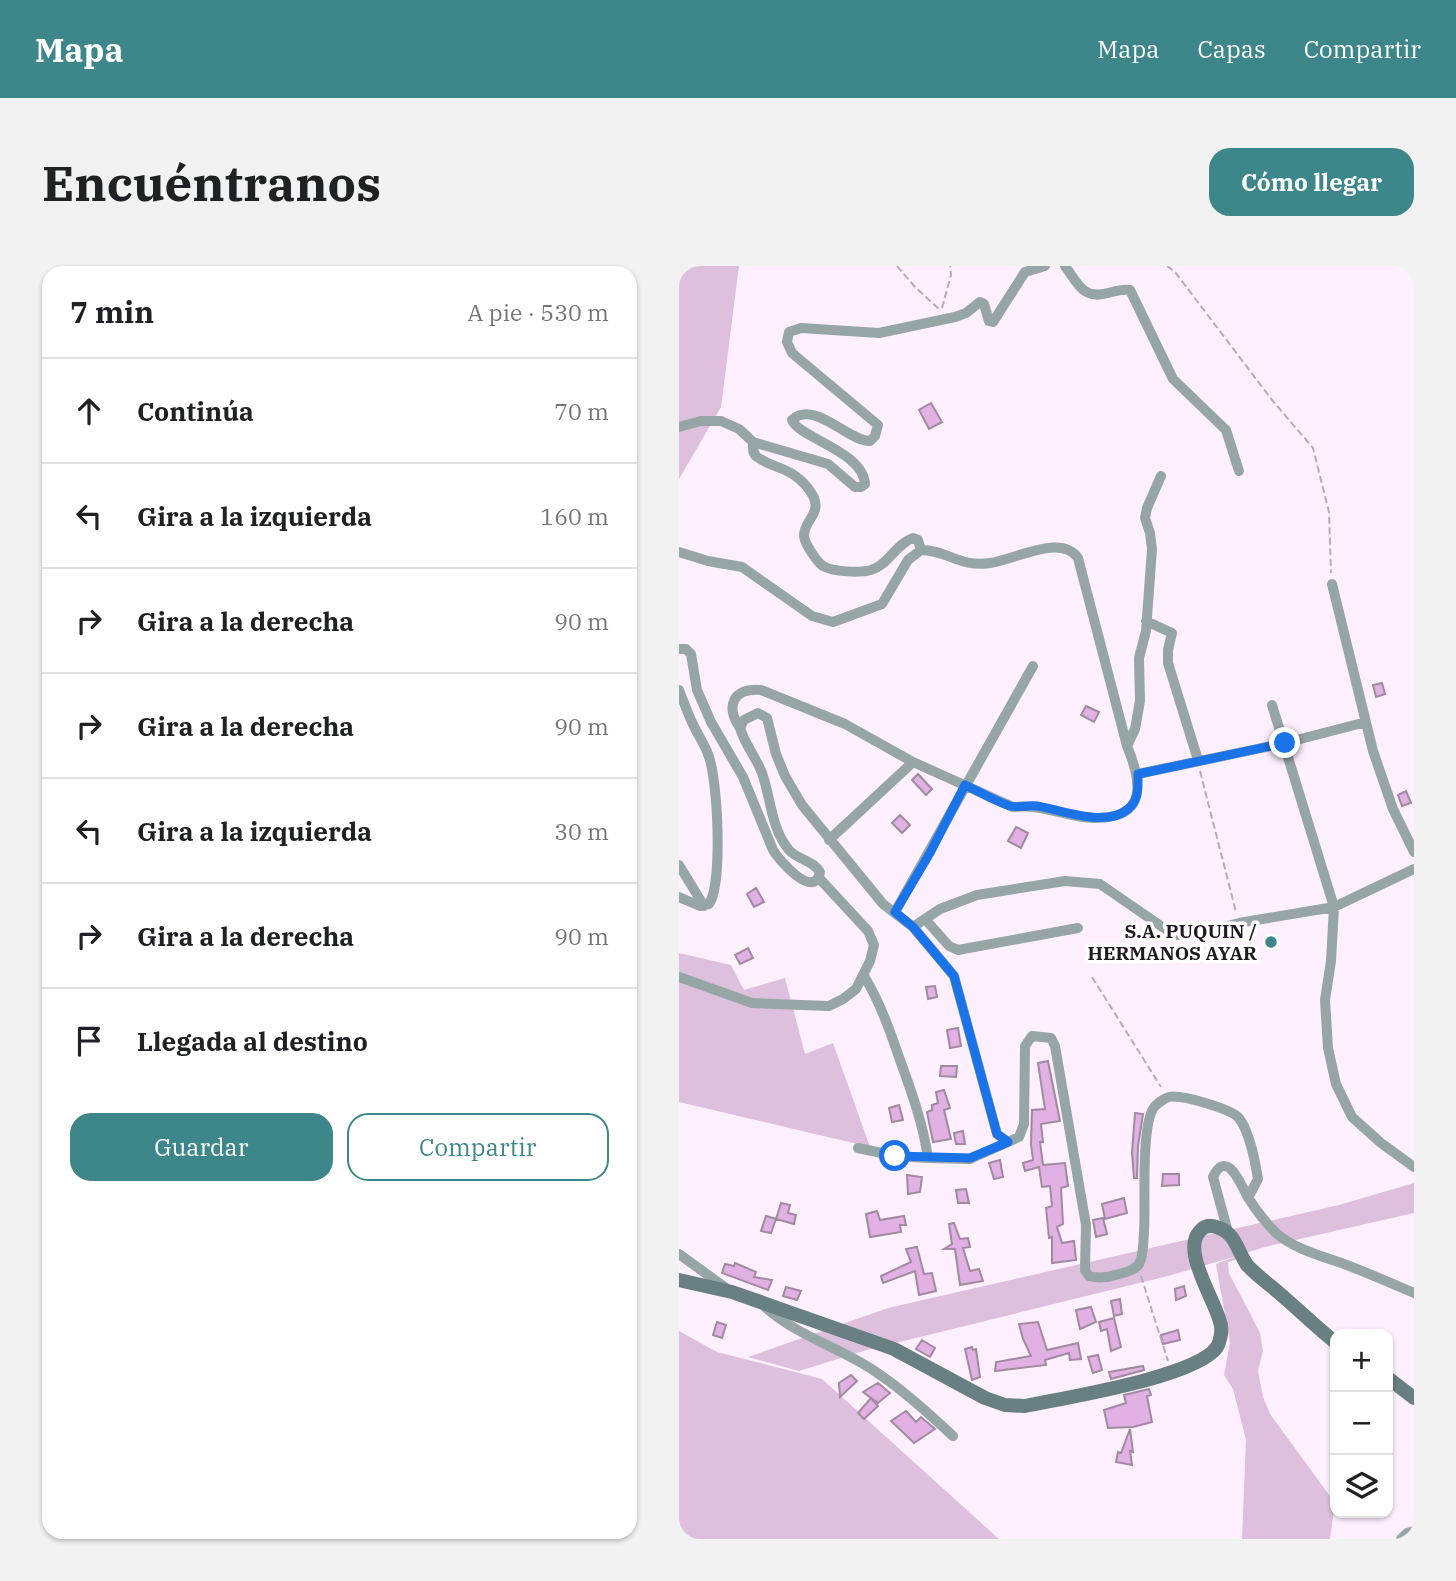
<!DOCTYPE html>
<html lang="es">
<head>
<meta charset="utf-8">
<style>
	:root { --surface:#fff; --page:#f2f2f2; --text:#202124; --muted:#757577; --line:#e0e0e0; --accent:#3d8689 }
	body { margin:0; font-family:"IBM Plex Serif",serif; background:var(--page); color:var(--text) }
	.controls { position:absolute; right:21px; bottom:21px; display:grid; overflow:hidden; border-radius:14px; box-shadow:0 2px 5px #0004 }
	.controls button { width:63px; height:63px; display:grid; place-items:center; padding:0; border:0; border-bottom:2px solid var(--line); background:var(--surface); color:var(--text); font:35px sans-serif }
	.stop { position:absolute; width:21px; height:21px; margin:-16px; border:5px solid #1a73e8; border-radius:50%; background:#fff }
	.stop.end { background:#1a73e8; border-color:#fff; box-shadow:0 2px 7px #0008 }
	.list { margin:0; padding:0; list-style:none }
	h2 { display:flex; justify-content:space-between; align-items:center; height:91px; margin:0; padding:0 28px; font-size:30px }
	h2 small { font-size:23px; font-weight:400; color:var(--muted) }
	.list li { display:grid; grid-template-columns:46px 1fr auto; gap:21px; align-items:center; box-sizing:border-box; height:105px; padding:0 28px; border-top:2px solid var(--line) }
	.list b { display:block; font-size:26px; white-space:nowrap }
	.list em { font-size:23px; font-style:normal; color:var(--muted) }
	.actions { display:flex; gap:14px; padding:21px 28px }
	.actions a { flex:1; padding:16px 0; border:2px solid var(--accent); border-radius:21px; text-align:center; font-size:24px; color:var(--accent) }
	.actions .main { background:var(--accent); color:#fff }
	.icon { flex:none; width:38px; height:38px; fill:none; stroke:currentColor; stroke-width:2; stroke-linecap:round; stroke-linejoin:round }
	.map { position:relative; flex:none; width:735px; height:1273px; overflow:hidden; border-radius:21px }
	header { display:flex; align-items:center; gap:42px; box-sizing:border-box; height:98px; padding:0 35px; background:var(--accent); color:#fff }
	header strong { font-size:33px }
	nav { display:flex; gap:38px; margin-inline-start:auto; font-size:24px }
	.intro { display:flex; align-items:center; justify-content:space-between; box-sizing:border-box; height:168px; padding:0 42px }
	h1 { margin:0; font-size:49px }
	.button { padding:18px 32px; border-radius:21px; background:var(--accent); color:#fff; font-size:24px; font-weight:700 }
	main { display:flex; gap:42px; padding:0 42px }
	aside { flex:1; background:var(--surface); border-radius:21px; box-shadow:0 2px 5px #0004 }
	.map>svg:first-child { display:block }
	.green { fill:#dec0de }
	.building { fill:#e2b1e3; stroke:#a08aa0; stroke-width:2 }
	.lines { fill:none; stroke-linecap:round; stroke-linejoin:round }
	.path { stroke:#b8abb8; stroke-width:2; stroke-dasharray:7 3.5; stroke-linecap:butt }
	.street { stroke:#96a6a7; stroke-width:10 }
	.secondary { stroke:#688081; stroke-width:14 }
	.route { stroke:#1a73e8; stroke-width:9 }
	.poi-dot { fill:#3d8689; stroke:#fff; stroke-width:2.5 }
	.labels { text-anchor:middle; stroke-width:7; stroke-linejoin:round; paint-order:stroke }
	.poi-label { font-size:19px; font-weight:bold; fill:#211922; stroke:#fff; text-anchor:end }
</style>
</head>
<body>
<header>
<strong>Mapa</strong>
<nav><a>Mapa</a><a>Capas</a><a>Compartir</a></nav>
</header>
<div class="intro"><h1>Encuéntranos</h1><a class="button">Cómo llegar</a></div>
<main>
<aside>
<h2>7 min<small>A pie · 530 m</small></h2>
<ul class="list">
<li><svg class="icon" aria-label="ahead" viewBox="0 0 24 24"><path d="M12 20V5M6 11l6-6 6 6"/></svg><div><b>Continúa</b></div><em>70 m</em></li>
<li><svg class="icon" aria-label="left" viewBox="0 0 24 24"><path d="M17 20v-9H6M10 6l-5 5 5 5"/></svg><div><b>Gira a la izquierda</b></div><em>160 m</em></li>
<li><svg class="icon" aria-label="right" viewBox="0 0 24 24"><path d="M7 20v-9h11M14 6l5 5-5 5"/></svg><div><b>Gira a la derecha</b></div><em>90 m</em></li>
<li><svg class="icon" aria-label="right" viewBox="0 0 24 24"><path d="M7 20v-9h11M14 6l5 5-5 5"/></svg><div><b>Gira a la derecha</b></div><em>90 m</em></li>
<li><svg class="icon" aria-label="left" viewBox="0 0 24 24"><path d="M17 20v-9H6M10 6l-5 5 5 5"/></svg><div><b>Gira a la izquierda</b></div><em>30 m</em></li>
<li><svg class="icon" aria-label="right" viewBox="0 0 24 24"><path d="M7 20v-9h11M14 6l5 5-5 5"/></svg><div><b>Gira a la derecha</b></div><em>90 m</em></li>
<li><svg class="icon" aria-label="arrive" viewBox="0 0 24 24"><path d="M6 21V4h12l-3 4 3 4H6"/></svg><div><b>Llegada al destino</b></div></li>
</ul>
<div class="actions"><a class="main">Guardar</a><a>Compartir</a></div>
</aside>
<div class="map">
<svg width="735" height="1273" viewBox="0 0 735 1273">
	<rect width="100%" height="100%" fill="#fff0ff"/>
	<path class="green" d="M0,0H60L42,141L0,213Z
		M0,687L52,699L65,724L106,712L126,788L154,777L191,881L0,836Z
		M735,917V947L586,981L563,988L564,991L549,996L550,1007L581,1067L584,1085L579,1105L584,1131L591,1148L656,1237L651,1273H563L567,1174L554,1123L545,1109L551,1077L537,998L558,990L489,1010L188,1084L120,1105L69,1091L209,1042L660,939Z
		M0,1065L38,1086L143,1113L320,1273H12L0,1262Z"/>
	<path class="building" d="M252,137L263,156L250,163L240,144Z
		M703,417L706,428L697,431L694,419Z
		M407,440L420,446L415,456L402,449Z
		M239,508L253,523L247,529L233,514Z
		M727,525L732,537L723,540L719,529Z
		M221,549L231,559L223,567L213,557Z
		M337,561L349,567L342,582L329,575Z
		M77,622L85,636L75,641L68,628Z
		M69,682L74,692L61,698L56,689Z
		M256,720L258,731L249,733L247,721Z
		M279,762L282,780L271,782L268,764Z
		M369,795L381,855L362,858L364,876H361L364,899L386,897L389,920L382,922L384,958L378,961L383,977L395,975L397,994L373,997V971L370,972L367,942L373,940L371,920L363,921L360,901L346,905L344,897L354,894L352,878L353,844L366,843L359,797Z
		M262,800H278L277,811L261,810Z
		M265,824L271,842L265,844L272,873L254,876L248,846L253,844V839L259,837L257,826Z
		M220,839L224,854L213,856L210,842Z
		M456,847L464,848L459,880L458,912H455L453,887Z
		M284,865L286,878H277L275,867Z
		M321,894L324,911L315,913L310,897Z
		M484,908H500V919L483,920Z
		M228,909L243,911L241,926L229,928Z
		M287,923L290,937H279L277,924Z
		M445,932L448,947L426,953L423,938Z
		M102,937L111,939L109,947L117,949L115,958L97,953Z
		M198,945L201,954L225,950L227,959H221L222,966L191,971L187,948Z
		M87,950L97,953L92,967L82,965Z
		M424,952L428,968L417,971L414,954Z
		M275,957L281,973L289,972L291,981L284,982L291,1005L300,1003L304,1015L281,1019L276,983H265L273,978L270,958Z
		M238,981L245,1008L253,1007L257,1025L240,1029L236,1005L204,1017L202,1010L232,996L227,983Z
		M56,997L77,1006L75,1011L93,1014L89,1024L43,1007L46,998L55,1000Z
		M505,1020L507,1030L497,1034L496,1023Z
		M107,1021L122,1025L118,1034L104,1030Z
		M441,1033L443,1048L435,1050L432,1035Z
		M412,1041L417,1056L401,1063L397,1044Z
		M435,1052L442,1081L432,1085L428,1063L422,1065L420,1056Z
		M38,1056L47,1059L43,1072L34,1069Z
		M359,1056L368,1084L399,1077L402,1093L391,1094L390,1087L366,1094L367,1099L316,1105L317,1096L352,1090L344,1073L340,1058Z
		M499,1064L501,1074L484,1078L482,1069Z
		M243,1074L256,1082L251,1091L237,1083Z
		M293,1081L294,1084L297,1083L301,1111L293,1114L286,1083Z
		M419,1089L423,1104L414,1107L409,1091Z
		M464,1100L465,1104L432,1113L430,1106Z
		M172,1109L178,1115L161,1131L160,1117Z
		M199,1117L211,1127L199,1137L184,1126Z
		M470,1123L472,1129L468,1130L473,1156L454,1161L429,1162L425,1144L447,1137L445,1129Z
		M192,1132L199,1140L185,1153L179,1147Z
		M227,1145L237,1156L242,1151L256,1163L235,1177L212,1155Z
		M451,1163L454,1186L451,1185L453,1199L437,1196L439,1186L442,1187Z"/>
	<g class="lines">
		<path class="path" d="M218,0L236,21L261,44
			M488,0L496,6L593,134L634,182L650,246L652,307
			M263,42L272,9L271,0
			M521,505L557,646
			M413,711L482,821
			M462,1010L489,1095"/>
		<path class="street" d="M386,0C399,18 404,34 429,27C437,25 443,23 451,24L494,113L547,164L560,205
			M0,161L22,155H42L60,163L74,176L149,198L176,221H182L186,218C184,185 120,172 113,154C135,133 170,176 191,175L196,170L199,159L113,87L108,76L110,66L122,62L200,67L276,51L287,47L301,36L305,38L310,55L314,56L346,6L366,0
			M0,286L29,295L63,301L133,350L154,356L203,338L229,294L242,284L239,274L234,272C217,278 209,299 192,304C181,307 154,306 144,300C138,296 135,290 131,284C128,279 125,275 125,269C125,252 149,246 128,221C112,201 95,203 78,191C73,187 74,182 74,176
			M653,318L694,485L714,543L735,586
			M467,355L493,367L489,384V397L519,494
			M0,383H7L12,388L18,424L32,456L64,511L94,584C100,594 135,635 141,606C134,594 119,594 110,584C92,563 92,532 83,507C77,491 66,479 61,462L65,454L79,447L88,452L97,488L106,510L123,539L204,638L234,661
			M0,424C4,434 8,445 12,454C17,466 25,477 29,488C39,512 44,618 30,638L21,640L0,631
			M593,439L655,641L652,695L646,734L649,782L657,818L673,851L702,877L735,901
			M61,462C46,440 54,422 82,424L166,458L234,496L334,541C367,538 386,551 415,552C469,553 463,516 448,480L399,292C382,267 335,294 311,297C281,302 268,284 242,284
			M448,480L456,463L461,435L460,392L467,365L473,283L471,267L466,252L468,242L482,210
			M459,508L606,477L687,456
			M150,574L234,496
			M0,599L25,640
			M216,646L354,400
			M246,653L270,680L279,684L399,662
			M185,710C201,736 211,765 221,794C233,827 244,858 249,892L291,893L329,876
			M0,711L73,737L150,740L164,733L177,723L191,695L195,679L189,665L140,612
			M179,882L217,890L249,892
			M569,932L579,913C576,894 571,867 560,852C552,843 502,828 490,831C486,832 479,837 476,840C461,857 467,940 465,966C464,976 465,989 460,998C455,1005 445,1007 436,1009C427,1012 420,1013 410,1010L406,1004L407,959L376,780L372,772L353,770L346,780L345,858L340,871L329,876L318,868L275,710L234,661L261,643L298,629L386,615L421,618L495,669L517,668L560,657L655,641L735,603
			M549,966L534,911C549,880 563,923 570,933C577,944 588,958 597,967C615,983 643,990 665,998C689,1007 712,1017 735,1027
			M0,988L47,1022
			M86,1041C117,1069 159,1081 194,1104C223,1123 249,1147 274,1170
			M722,1273L728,1267L735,1265"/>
		<path class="secondary" d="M0,1014L53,1026L215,1083L306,1132L326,1139L346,1140C384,1132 518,1111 538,1081C541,1076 543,1066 542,1060C539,1038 501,985 521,965C526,959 533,959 540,962C556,967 559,986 568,999C577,1009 590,1018 600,1027C619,1043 637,1061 656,1076
			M709,1112L735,1132"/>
	</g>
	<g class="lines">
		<path class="route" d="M216,890L291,892L329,876L318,868L275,710L234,661L216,646L251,587L286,519C301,526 316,535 331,540C339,542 349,539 358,540C384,544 427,562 449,543C460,535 459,520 459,508L606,477"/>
	</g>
	<circle class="poi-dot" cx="592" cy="676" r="7"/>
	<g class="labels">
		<g class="poi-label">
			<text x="578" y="672">S.A. PUQUIN /<tspan x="578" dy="22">HERMANOS AYAR</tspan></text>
		</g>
	</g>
</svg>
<div class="controls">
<button>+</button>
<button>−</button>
<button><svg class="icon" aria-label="layers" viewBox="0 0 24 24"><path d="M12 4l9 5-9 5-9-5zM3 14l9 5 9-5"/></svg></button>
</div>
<div class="stop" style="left:216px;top:890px"></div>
<div class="stop end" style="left:606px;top:477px"></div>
</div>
</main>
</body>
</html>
